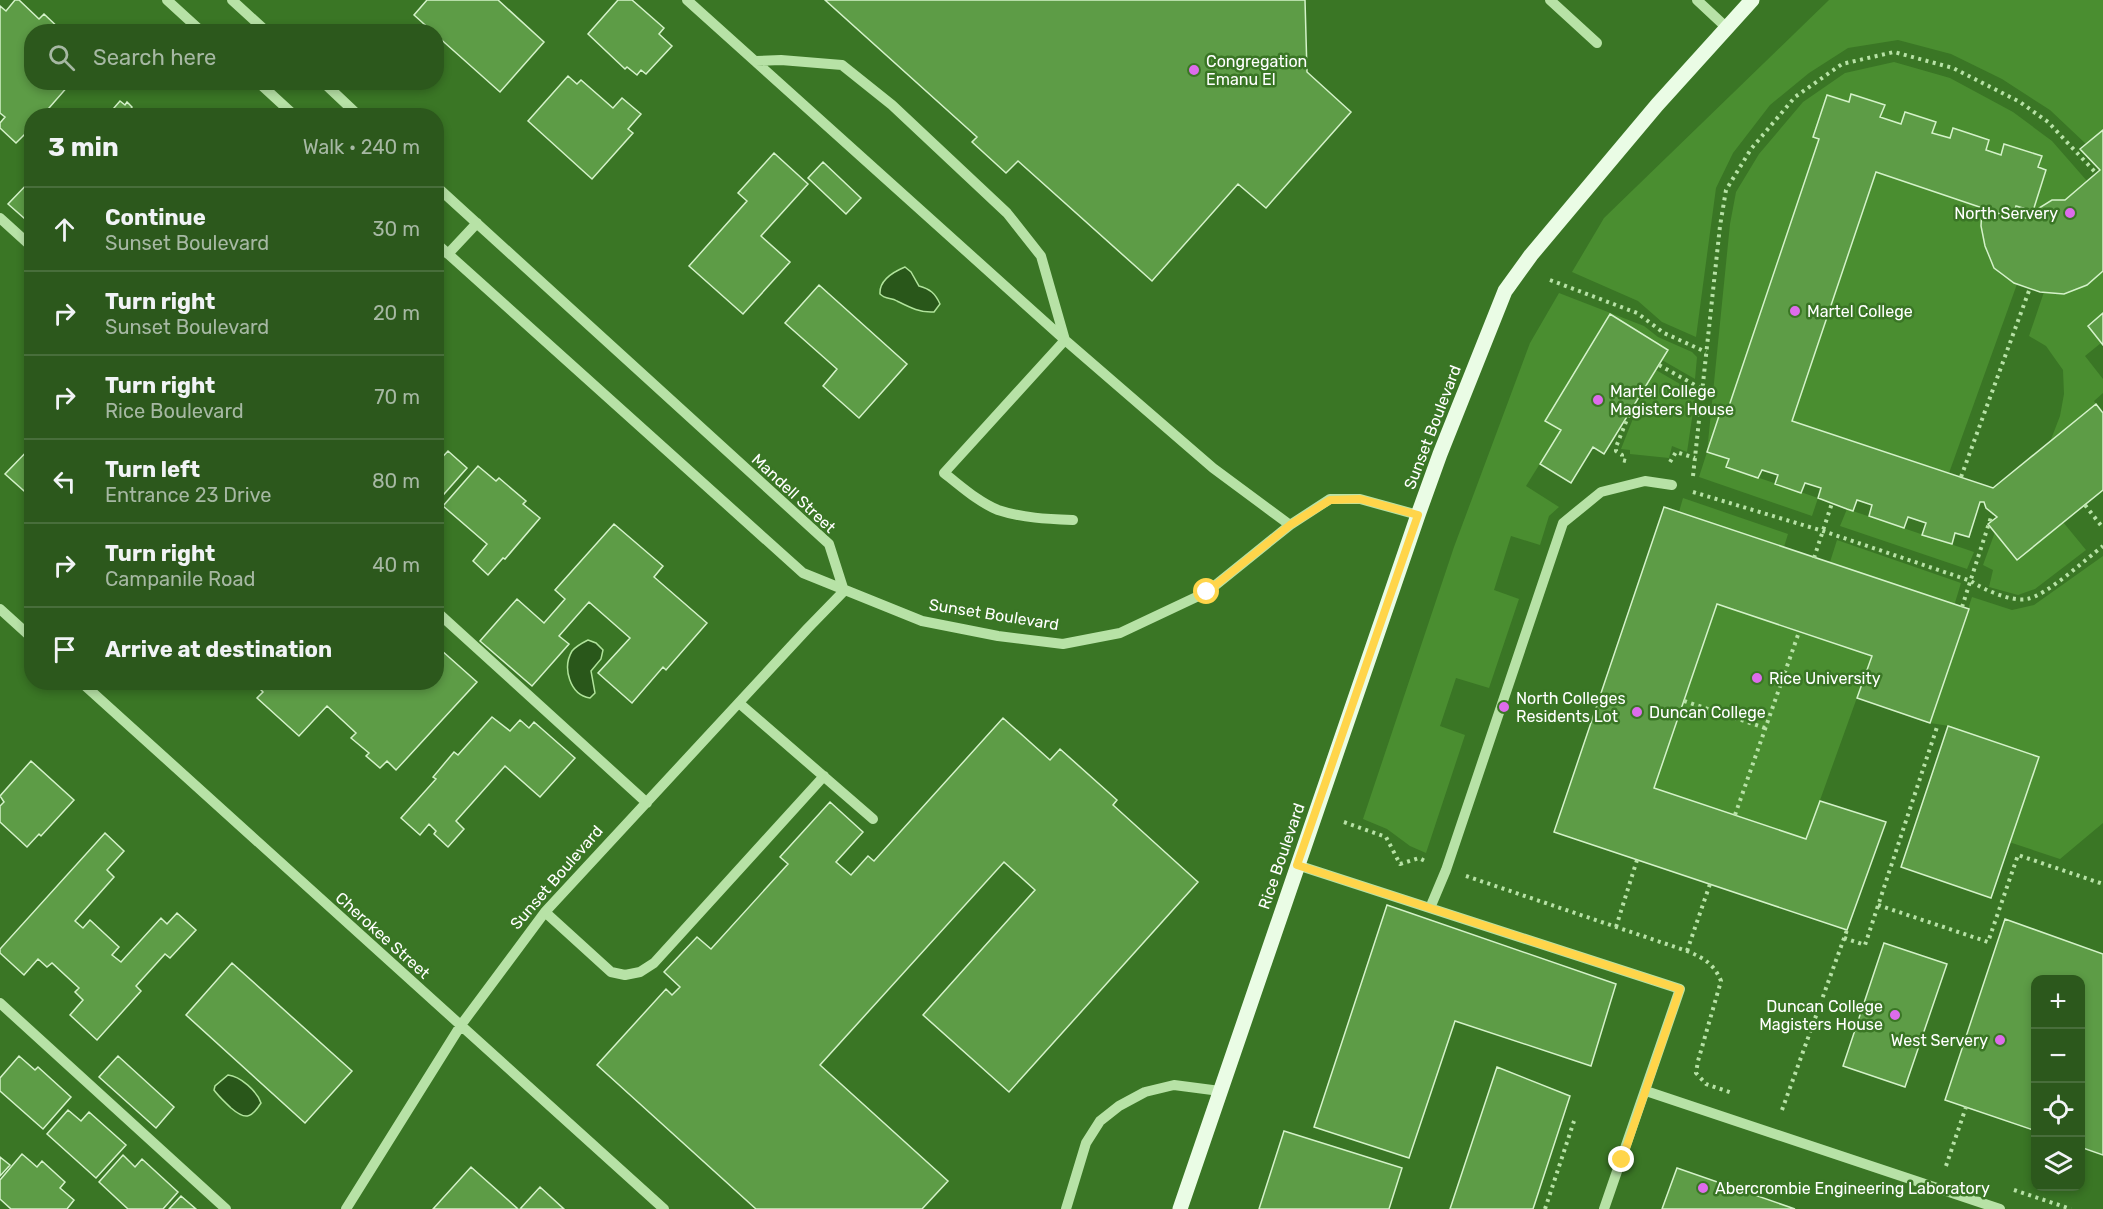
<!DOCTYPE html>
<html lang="en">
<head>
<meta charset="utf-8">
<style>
	:root { --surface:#2c581c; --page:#386129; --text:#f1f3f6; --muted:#a6b8a3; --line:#486e3b }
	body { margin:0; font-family:Rubik,sans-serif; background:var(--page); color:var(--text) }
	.controls { position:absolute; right:18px; bottom:18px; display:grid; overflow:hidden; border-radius:12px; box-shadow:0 3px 9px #0003 }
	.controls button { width:54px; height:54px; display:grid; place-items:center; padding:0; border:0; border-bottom:2px solid var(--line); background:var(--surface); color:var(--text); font:30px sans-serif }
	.stop { position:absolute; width:18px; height:18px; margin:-14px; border:4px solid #ffd54a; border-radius:50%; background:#fff }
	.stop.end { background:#ffd54a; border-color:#fff; box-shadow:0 2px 6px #0008 }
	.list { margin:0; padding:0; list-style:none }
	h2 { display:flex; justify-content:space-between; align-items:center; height:78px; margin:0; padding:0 24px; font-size:26px }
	h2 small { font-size:20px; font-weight:400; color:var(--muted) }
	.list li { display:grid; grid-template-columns:39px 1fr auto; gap:18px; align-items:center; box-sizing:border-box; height:84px; padding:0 24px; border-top:2px solid var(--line) }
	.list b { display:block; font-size:22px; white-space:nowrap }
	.list p { margin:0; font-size:20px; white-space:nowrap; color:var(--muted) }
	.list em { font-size:20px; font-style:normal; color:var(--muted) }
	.icon { flex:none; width:33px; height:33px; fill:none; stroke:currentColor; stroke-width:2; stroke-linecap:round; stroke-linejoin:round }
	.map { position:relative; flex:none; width:2103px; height:1209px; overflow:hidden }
	.search { position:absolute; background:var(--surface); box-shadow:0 3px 9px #0003; left:24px; top:24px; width:420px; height:66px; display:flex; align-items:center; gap:15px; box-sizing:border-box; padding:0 21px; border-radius:24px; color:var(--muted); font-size:22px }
	.panel { position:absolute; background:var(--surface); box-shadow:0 3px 9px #0003; left:24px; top:108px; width:420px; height:582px; border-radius:24px }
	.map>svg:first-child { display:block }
	.green { fill:#4a8e30 }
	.water { fill:#29571a; stroke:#b0e39b; stroke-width:1.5 }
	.building { fill:#5d9c46; stroke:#d4f2c9; stroke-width:1.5 }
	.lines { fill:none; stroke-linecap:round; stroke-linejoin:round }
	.path { stroke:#b7e2a6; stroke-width:4; stroke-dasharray:3 4.5; stroke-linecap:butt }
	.minor { stroke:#b7e2a6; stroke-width:10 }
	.major { stroke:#eafce5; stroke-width:15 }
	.route { stroke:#ffd54a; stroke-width:8 }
	.poi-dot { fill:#dd6ceb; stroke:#3a7625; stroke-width:2 }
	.labels { text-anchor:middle; stroke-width:5; stroke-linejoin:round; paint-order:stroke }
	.poi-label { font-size:16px; fill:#fff; stroke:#3a7625; text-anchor:start }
	.street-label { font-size:16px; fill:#fff; stroke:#3a7625 }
</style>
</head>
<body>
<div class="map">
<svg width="2103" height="1209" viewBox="0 0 2103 1209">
	<rect width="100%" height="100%" fill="#3a7625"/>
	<path class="green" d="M1829,0H2103V130L2086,144L2050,110L2002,79L1951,54L1898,40L1848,48L1809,73L1770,105L1733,153L1716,188L1696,337L1662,322L1638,301L1572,272L1604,218Z
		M1894,62L1950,78L2013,112L2052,141L2087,181L2065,200C2049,199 2041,204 2033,218H2012L2016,206L2033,211L2046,170L2038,167L2041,156L2005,144L2001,155L1986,150L1989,140L1953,128L1950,138L1932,133L1935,123L1901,124L1880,117L1884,105L1851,95L1849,102L1827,95L1813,137L1819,139L1726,415L1708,452L1729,459L1727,467L1818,498L1812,516L1699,477L1707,452L1730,224L1736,192L1759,154L1803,102L1845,73Z
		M1876,172L1982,208C1981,226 1983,252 1994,267C1998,274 2010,281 2017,284L1949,473L1792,421Z
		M2103,271V313L2088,326L2101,343L2085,356L2103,379V393L2094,401L2096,404L2050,442L2060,416L2064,394L2063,370L2046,346L2029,336L2044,292Z
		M1559,293L1644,326L1658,337L1692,352L1697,357L1695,379L1662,360L1668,350L1561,430L1526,486L1559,507L1549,516L1540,545L1511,536L1494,590L1519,599L1489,688L1456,678L1440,726L1465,735L1426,853L1410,846L1387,829L1363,819L1454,547L1530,343Z
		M1656,370L1692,391L1695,398L1687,452L1672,446L1669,458L1630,454V450L1621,449L1645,388Z
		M1683,498L1788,534L1784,547L1679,512Z
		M1847,509L1974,552L1967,569L1840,526Z
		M2063,522L2086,550L2035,589L2018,595L1989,587L1993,570L1983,565L1995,532Z
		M1837,540L1961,583L1954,606L1830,562Z
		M2103,556V823L2060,859L2009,842L1949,726L1930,723L1972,597L2012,610L2034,605Z
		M1717,604L1872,656L1806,839L1654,788Z"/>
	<path class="water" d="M905,267L911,272L919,286C930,289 935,293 940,304L934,312C920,313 909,307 897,301C891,297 886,300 880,294C879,280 893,272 905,267Z
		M588,640L596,643L603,650L601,659L591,671L595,693L590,698C570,695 562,668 572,651C576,646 582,643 588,640Z
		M228,1075C240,1076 257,1091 261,1103C251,1119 245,1120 231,1108C225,1102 219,1097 214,1090L215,1086Z"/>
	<path class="building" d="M15,0H19L39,19L44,14L63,32H32V82H75L71,87L69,85L42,116H32V127L16,143L0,128V123L5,117L0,113V6L6,11Z
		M427,0H498L544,42L500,92L436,35V32H433L414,15Z
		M618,0H632L664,28L659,34L672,46L646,74L641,70L637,75L627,67L625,69L588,34Z
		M825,0H1305L1307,72L1351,112L1266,208L1238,184L1152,281L1018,161L1006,173L972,142L977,137Z
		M568,76L577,84L581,80L613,108L622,98L641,114L628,129L633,133L592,179L528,121Z
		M1851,94L1885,105L1880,117L1901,124L1905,112L1936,122L1932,133L1950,138L1953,128L1989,140L1986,150L2001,155L2004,144L2042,156L2038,167L2046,170L2033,211L2016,206L2012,218L1876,172L1792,421L1993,488L2096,404L2103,413V490L2017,560L1988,524L1997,517L1986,508L1984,502H1980L1969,537L1955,533L1952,544L1922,535L1926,523L1908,517L1904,528L1869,516L1872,505L1857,500L1853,511L1847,509L1818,498L1821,488L1805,483L1801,493L1775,484L1778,475L1762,470L1758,478L1726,467L1729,459L1707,452L1720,413L1726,415L1819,139L1813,137L1827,95L1849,102Z
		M120,101L125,105L127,102L132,107L130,110L136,116H107Z
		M2103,130V271L2087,285L2064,294L2040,292L2014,283L1994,268L1985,246L1981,226L1982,208L2012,218H2033L2039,208L2052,200H2065L2100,170L2080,149Z
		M774,153L808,184L761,236L790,262L743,314L689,266L747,201L738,193Z
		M823,162L861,198L846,214L808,178Z
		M32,179V225L8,204Z
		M819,285L907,364L859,418L823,386L837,369L785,323Z
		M2103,313V345L2088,326Z
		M1610,314L1668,350L1604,454L1593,447L1571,483L1540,464L1561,430L1545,421Z
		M32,446V498L5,474Z
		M448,451L467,468L437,502L436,464Z
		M478,466L496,481L499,478L526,501L523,504L540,518L505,559L503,558L488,575L473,561L487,544L443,506Z
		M1664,507L1969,609L1930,723L1857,698L1872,656L1717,604L1654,788L1806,839L1820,801L1886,822L1847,930L1554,832Z
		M614,524L663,566L654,577L707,623L666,670L663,667L632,703L598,673L630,638L589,602L559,636L569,644L532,686L480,641L517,599L544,623L565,599L555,590Z
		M441,650L477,682L396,770L387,761L380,768L366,756L369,753L351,738L356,733L327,706L299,736L257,698L263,692L253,682H436V655Z
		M492,717L510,731L520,720L529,728L534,722L575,758L540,797L505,766L456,821L464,829L448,847L434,834L436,831L429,824L420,835L401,818L436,779L433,777L454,752L458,755Z
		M1003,718L1050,760L1060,749L1117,800L1113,805L1198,882L1009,1092L923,1015L1035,890L1004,862L820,1065L948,1181L922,1209H756L597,1065L666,989L672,995L680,987L664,972L697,937L711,949L788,864L780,857L830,802L863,832L836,862L851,875L868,856L874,861Z
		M1948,726L2039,757L1991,898L1901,867Z
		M31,761L74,800L41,836L39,834L27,847L0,822V806L4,802L0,796Z
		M105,833L124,851L107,870L114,877L75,921L83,928L90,920L119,947L112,955L121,962L161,918L167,924L177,913L196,930L170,958L165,954L136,986L141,991L97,1040L70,1015L83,1000L75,992L79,988L52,963L47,967L38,959L24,975L0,953V949Z
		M1387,905L1616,984L1591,1066L1455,1021L1409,1158L1314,1127Z
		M2005,919L2103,954V1155L2080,1147V980H2036V1131L1945,1100Z
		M1884,943L1947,964L1905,1087L1843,1066Z
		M232,963L352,1071L305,1123L186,1015Z
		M19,1056L35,1070L38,1067L71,1097L43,1129L0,1091V1078Z
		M118,1056L174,1107L156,1128L99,1077Z
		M1497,1067L1570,1096L1533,1209H1450Z
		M68,1110L81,1121L89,1112L126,1145L96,1178L47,1134Z
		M1284,1131L1402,1168L1389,1209H1259Z
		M22,1154L37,1167L42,1161L65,1182L60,1188L74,1200L67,1209H11L0,1199V1180Z
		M123,1155L135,1167L142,1159L178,1192L163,1209H128L99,1182Z
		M0,1157L10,1165L0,1176Z
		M471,1167L518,1209H433Z
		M1677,1168L1795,1209H1662Z
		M540,1187L564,1209H520Z
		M181,1196L196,1209H169Z"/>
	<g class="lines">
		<path class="path" d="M1550,280L1637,313L1664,333L1706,352
			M1659,365L1702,389
			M1626,461L1622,460V455L1616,451V447L1630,412
			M1670,462L1676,452L1695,458
			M1693,476L1720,226L1726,190L1751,149L1795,97L1842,64L1894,52L1953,68L2020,102L2048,122L2096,173
			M1961,477L2030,288
			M1693,492L1823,531L1971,581C1984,590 2012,602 2027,599C2046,596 2086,559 2103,546
			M2085,505L2103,528
			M1814,558L1832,503
			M1962,607L1992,514
			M1684,701L1765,728
			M1735,815L1799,632
			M1344,822L1386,837L1400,864L1419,858L1425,861
			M1466,876L1687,951C1704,958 1714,964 1721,981L1698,1061L1696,1073L1706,1084L1732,1093
			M1878,905L1988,942L2018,855L2103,884
			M1616,927L1637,860
			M1844,938L1865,945L1937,727
			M1687,951L1710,884
			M1782,1110L1847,930
			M1946,1166L1966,1107
			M2014,1190L2071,1209
			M1545,1209L1574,1121"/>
		<path class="minor" d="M167,0L202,32
			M232,0L267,32
			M687,0L1065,340L1213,468L1290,525
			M1550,0L1597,43
			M1697,0L1727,28
			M756,61L781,60L842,65L892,105L1007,213L1041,256L1065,340L944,473C961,486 978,502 998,510C1022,518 1048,519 1073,520
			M258,82L295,116
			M323,82L359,116
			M436,186L829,544L844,591
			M0,218L32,247
			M436,243L803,573L922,621L998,636L1063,644L1120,633L1207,592L1290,525L1330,499H1360L1418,515
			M448,254L477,223
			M0,609L32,638
			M436,611L647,803
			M81,682L664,1209
			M739,703L873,819
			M1297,865L1680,989L1604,1209
			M1430,908L1446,870L1563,523L1601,492L1645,481L1672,485
			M545,912L611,972L625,975L640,972L654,963L824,776
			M0,1003L226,1209
			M1646,1091L2000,1209
			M346,1209L461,1025L545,912L808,628L844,591
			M1066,1209L1086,1143L1100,1121L1119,1106L1145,1092L1174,1085L1220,1091"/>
		<path class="major" d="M1180,1209L1418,515L1440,454L1505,291L1531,255L1657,105L1752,0"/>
	</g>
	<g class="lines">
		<path class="route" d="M1207,592L1290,525L1330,500L1360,499L1418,515L1297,865L1680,989L1622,1160"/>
	</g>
	<g class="poi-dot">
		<circle cx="1194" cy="70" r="6"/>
		<circle cx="2070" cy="213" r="6"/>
		<circle cx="1795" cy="311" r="6"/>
		<circle cx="1598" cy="400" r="6"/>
		<circle cx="1757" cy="678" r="6"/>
		<circle cx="1504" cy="707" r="6"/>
		<circle cx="1637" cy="712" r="6"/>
		<circle cx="1895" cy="1015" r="6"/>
		<circle cx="2000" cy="1040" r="6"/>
		<circle cx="1703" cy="1188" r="6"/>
	</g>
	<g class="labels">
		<g class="poi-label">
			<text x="1206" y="67">Congregation<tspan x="1206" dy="18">Emanu El</tspan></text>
			<text x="2058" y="219" text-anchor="end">North Servery</text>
			<text x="1807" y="317">Martel College</text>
			<text x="1610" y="397">Martel College<tspan x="1610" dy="18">Magisters House</tspan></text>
			<text x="1769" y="684">Rice University</text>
			<text x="1516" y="704">North Colleges<tspan x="1516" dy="18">Residents Lot</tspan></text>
			<text x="1649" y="718">Duncan College</text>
			<text x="1883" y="1012" text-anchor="end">Duncan College<tspan x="1883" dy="18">Magisters House</tspan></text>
			<text x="1988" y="1046" text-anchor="end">West Servery</text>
			<text x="1715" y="1194">Abercrombie Engineering Laboratory</text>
		</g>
		<g class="street-label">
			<text transform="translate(1432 427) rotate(-69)" y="6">Sunset Boulevard</text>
			<text transform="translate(794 493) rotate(43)" y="6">Mandell Street</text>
			<text transform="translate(994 614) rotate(9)" y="6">Sunset Boulevard</text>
			<text transform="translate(1281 856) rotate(-71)" y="6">Rice Boulevard</text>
			<text transform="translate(556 877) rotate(-49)" y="6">Sunset Boulevard</text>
			<text transform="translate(383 935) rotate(42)" y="6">Cherokee Street</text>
		</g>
	</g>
</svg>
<div class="controls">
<button>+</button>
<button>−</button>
<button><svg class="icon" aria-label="locate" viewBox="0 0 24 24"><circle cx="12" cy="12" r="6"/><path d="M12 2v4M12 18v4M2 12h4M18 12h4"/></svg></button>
<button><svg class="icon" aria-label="layers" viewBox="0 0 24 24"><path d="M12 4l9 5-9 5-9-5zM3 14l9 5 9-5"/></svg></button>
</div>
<div class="stop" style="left:1207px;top:592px"></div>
<div class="stop end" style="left:1622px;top:1160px"></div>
<div class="search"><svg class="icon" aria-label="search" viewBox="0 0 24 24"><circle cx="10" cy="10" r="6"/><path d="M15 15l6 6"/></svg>Search here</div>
<section class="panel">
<h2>3 min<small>Walk · 240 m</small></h2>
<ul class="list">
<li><svg class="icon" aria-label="ahead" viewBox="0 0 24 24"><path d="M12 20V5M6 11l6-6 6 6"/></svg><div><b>Continue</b><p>Sunset Boulevard</p></div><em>30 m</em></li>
<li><svg class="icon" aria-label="right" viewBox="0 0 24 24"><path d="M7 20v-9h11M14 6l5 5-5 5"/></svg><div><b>Turn right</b><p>Sunset Boulevard</p></div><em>20 m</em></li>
<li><svg class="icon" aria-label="right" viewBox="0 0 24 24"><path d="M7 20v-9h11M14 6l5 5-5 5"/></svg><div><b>Turn right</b><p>Rice Boulevard</p></div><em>70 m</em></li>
<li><svg class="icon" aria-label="left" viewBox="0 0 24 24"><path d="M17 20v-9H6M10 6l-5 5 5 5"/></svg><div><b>Turn left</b><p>Entrance 23 Drive</p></div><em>80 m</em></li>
<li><svg class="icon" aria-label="right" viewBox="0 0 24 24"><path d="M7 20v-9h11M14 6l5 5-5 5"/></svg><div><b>Turn right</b><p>Campanile Road</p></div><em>40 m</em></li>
<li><svg class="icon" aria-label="arrive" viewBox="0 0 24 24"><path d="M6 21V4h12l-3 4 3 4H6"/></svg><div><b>Arrive at destination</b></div></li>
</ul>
</section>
</div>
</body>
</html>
